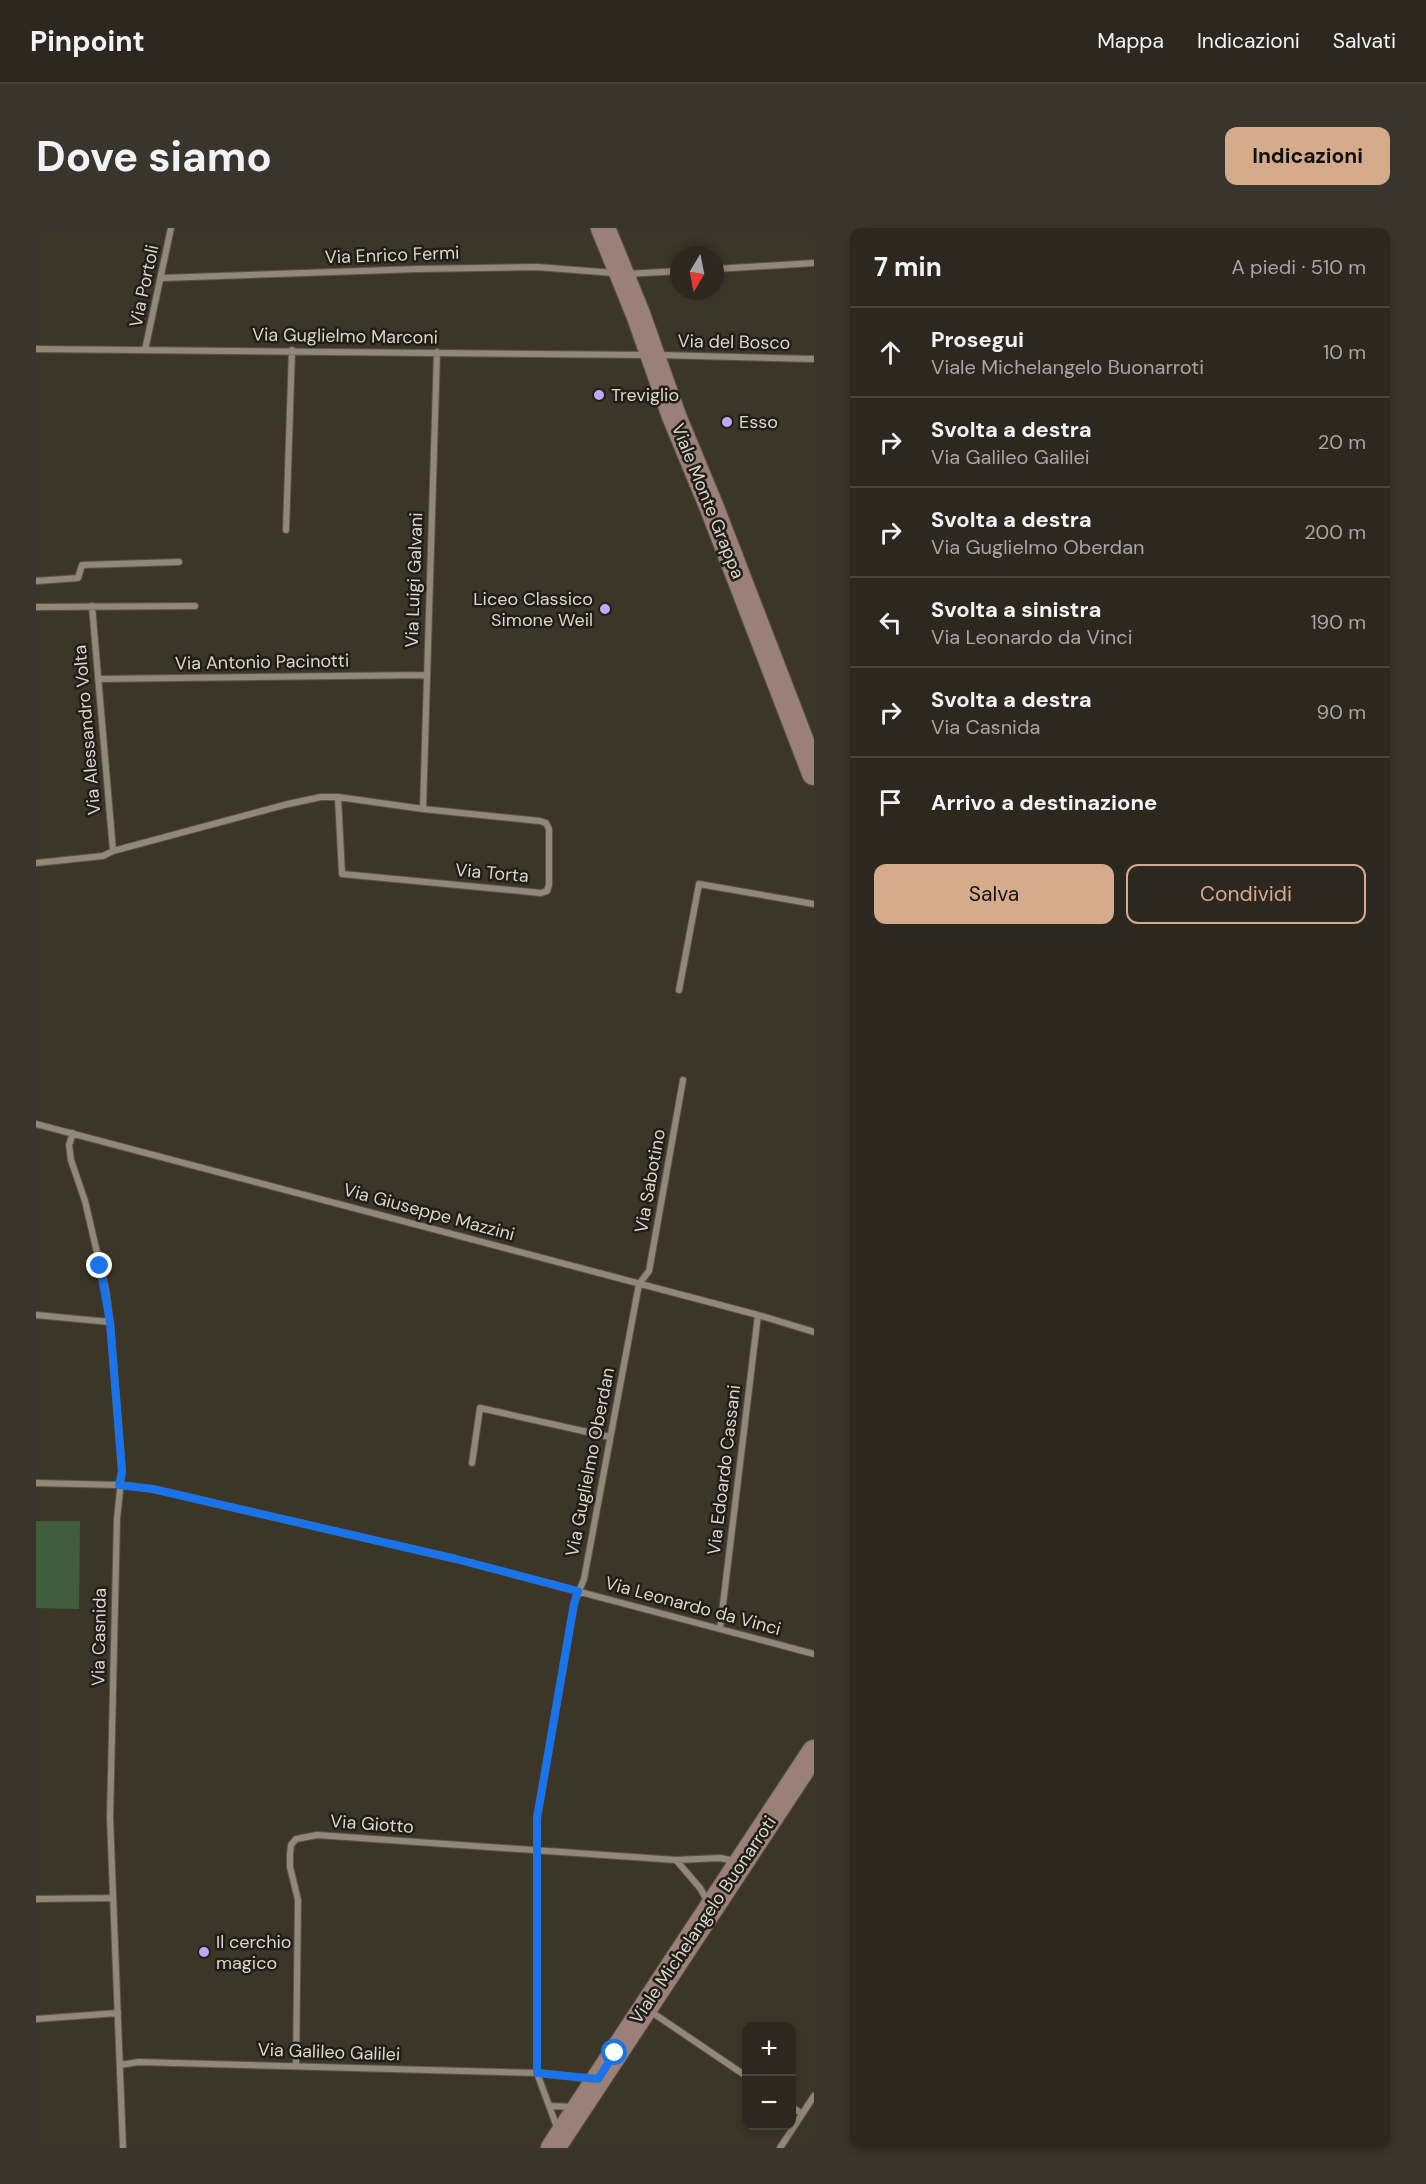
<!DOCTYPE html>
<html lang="it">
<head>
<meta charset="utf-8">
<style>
	:root { --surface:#2d281f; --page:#39342c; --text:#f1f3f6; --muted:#a7a6a4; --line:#48443d; --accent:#d6ab8b }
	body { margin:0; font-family:"DM Sans",sans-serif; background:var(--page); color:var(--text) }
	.controls { position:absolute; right:18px; bottom:18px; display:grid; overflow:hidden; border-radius:12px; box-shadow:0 3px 9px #0003 }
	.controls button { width:54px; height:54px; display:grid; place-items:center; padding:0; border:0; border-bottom:2px solid var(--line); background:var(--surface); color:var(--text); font:30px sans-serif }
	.compass { position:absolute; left:634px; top:18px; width:54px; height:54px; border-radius:50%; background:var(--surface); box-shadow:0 3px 9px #0003; rotate:190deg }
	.stop { position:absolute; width:18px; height:18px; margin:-14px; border:4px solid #1a73e8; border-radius:50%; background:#fff }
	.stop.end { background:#1a73e8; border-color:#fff; box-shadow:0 2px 6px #0008 }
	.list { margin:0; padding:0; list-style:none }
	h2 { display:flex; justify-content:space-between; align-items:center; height:78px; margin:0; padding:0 24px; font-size:26px }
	h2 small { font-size:20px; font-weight:400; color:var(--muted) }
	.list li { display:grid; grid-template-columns:39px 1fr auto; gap:18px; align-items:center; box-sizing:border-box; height:90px; padding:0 24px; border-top:2px solid var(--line) }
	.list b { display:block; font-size:22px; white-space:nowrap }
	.list p { margin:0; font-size:20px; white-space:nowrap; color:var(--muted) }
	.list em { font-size:20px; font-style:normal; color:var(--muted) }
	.actions { display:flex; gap:12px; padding:18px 24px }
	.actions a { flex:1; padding:14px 0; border:2px solid var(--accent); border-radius:12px; text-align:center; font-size:21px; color:var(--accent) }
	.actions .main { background:var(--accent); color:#111 }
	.icon { flex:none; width:33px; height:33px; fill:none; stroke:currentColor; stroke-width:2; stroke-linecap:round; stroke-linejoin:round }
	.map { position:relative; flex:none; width:778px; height:1920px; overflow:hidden; border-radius:12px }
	header { display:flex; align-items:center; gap:36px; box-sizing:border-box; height:84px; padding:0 30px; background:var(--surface); border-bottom:2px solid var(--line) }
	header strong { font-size:28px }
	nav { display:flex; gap:33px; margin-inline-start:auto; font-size:21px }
	.intro { display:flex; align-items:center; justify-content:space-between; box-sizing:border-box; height:144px; padding:0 36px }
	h1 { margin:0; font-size:42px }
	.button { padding:15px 27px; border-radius:12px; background:var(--accent); color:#111; font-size:21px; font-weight:700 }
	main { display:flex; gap:36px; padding:0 36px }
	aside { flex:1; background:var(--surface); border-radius:12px; box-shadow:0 3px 9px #0003 }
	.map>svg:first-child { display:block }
	.grass { fill:#405e3c }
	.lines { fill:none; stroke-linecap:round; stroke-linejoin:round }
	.minor-casing { stroke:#5a544a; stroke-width:8 }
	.secondary-casing { stroke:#5a544a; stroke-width:26 }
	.minor { stroke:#90897a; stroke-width:6 }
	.secondary { stroke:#9b807a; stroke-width:24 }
	.route { stroke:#1a73e8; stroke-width:8 }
	.poi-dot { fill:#bbaaf6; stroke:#211e18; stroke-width:2 }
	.labels { text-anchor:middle; stroke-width:5; stroke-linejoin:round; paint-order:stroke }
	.street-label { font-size:18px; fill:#dad6ce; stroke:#211e18 }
	.poi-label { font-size:18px; fill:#dad6ce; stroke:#211e18; text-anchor:start }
</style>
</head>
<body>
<header>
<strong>Pinpoint</strong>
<nav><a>Mappa</a><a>Indicazioni</a><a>Salvati</a></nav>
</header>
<div class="intro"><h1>Dove siamo</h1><a class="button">Indicazioni</a></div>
<main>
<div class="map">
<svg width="778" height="1920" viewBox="0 0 778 1920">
	<rect width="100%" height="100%" fill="#3c3629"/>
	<path class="grass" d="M0,1293H44L43,1381L0,1380Z"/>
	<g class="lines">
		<g class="minor-casing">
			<path id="minor" d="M679,41L778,35
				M591,46L643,43
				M126,50L382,41L501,39L578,45
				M0,121L609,127
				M109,122L135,0
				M623,127L778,131
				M250,302L256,122
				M0,353L42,350L46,337L143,334
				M56,378L77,623
				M0,379L159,378
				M62,451L390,447
				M387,581L401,124
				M0,635L67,628L77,623L252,576L285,569H302L387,581L504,593L510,595L513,601V657L511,663L505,665L306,646L302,569
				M643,762L663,656L778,676
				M0,896L722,1087L778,1104
				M37,905L33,917L35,932L49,973L70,1063L74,1094L86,1243L81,1291L74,1590L87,1920
				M0,1087L74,1094
				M436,1235L444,1180L574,1209
				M0,1255L83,1257L117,1261L420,1331L778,1426
				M684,1401L722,1087
				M640,1632L664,1660L672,1674
				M0,1671L77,1670
				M614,1783L710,1848
				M0,1791L82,1785
				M84,1837L103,1834L501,1845L556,1851
				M260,1838L262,1672L254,1639V1626L255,1617L260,1611L281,1607L640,1632L684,1630L699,1633
				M514,1878L537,1879
				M756,1879L766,1886
				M522,1902L501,1845V1590L538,1376L548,1351L603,1056L613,1043L647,852
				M744,1920L778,1868"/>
		</g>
		<g class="secondary-casing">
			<path id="secondary" d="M567,0L602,86L638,188L676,280L778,545
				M517,1920L778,1524"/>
		</g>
		<use href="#minor" class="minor"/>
		<use href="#secondary" class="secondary"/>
	</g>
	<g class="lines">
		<path class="route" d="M64,1038L74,1094L86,1243L83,1257L117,1261L420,1331L542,1363L538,1376L501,1590V1845L562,1851L579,1825"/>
	</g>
	<g class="poi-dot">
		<circle cx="563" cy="167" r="6"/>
		<circle cx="691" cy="194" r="6"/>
		<circle cx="569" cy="381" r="6"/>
		<circle cx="168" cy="1724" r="6"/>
	</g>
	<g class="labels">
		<g class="street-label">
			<text transform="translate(356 27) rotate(-2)" y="6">Via Enrico Fermi</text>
			<text transform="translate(108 58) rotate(-78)" y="6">Via Portoli</text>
			<text transform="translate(309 108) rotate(1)" y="6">Via Guglielmo Marconi</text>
			<text transform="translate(698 114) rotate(1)" y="6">Via del Bosco</text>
			<text transform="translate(672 273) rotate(68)" y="6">Viale Monte Grappa</text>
			<text transform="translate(378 352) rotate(-88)" y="6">Via Luigi Galvani</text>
			<text transform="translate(226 434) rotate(-1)" y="6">Via Antonio Pacinotti</text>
			<text transform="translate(51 502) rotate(-95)" y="6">Via Alessandro Volta</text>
			<text transform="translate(456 645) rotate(5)" y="6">Via Torta</text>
			<text transform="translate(614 953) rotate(-80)" y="6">Via Sabotino</text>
			<text transform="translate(393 984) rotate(15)" y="6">Via Giuseppe Mazzini</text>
			<text transform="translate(554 1234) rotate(-79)" y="6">Via Guglielmo Oberdan</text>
			<text transform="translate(688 1242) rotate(-83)" y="6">Via Edoardo Cassani</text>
			<text transform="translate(657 1378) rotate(15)" y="6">Via Leonardo da Vinci</text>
			<text transform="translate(63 1409) rotate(-89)" y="6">Via Casnida</text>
			<text transform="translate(336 1596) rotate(4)" y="6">Via Giotto</text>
			<text transform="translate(667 1692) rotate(-56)" y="6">Viale Michelangelo Buonarroti</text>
			<text transform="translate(293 1824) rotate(2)" y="6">Via Galileo Galilei</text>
		</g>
		<g class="poi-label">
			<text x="575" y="173">Treviglio</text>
			<text x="703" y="200">Esso</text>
			<text x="557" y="377" text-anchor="end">Liceo Classico<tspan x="557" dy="21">Simone Weil</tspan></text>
			<text x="180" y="1720">Il cerchio<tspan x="180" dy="21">magico</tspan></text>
		</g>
	</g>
</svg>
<div class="controls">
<button>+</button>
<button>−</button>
</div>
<svg class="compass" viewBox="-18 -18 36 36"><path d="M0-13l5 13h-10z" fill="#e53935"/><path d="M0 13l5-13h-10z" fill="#a7a6a4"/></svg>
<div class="stop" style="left:579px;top:1825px"></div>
<div class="stop end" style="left:64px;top:1038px"></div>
</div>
<aside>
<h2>7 min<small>A piedi · 510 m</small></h2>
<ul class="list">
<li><svg class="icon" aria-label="ahead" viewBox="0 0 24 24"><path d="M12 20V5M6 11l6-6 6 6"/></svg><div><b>Prosegui</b><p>Viale Michelangelo Buonarroti</p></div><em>10 m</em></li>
<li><svg class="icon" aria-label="right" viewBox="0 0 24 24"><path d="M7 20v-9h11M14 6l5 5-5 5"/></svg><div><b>Svolta a destra</b><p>Via Galileo Galilei</p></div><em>20 m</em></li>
<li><svg class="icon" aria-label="right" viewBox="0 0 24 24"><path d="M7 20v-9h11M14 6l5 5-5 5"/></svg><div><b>Svolta a destra</b><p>Via Guglielmo Oberdan</p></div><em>200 m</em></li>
<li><svg class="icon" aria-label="left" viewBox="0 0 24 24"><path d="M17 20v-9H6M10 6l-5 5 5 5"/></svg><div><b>Svolta a sinistra</b><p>Via Leonardo da Vinci</p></div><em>190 m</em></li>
<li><svg class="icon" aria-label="right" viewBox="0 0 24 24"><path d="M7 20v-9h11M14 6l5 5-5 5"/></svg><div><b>Svolta a destra</b><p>Via Casnida</p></div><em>90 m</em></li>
<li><svg class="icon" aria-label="arrive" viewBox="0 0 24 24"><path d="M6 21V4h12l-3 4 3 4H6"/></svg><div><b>Arrivo a destinazione</b></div></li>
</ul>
<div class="actions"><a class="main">Salva</a><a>Condividi</a></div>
</aside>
</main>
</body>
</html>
